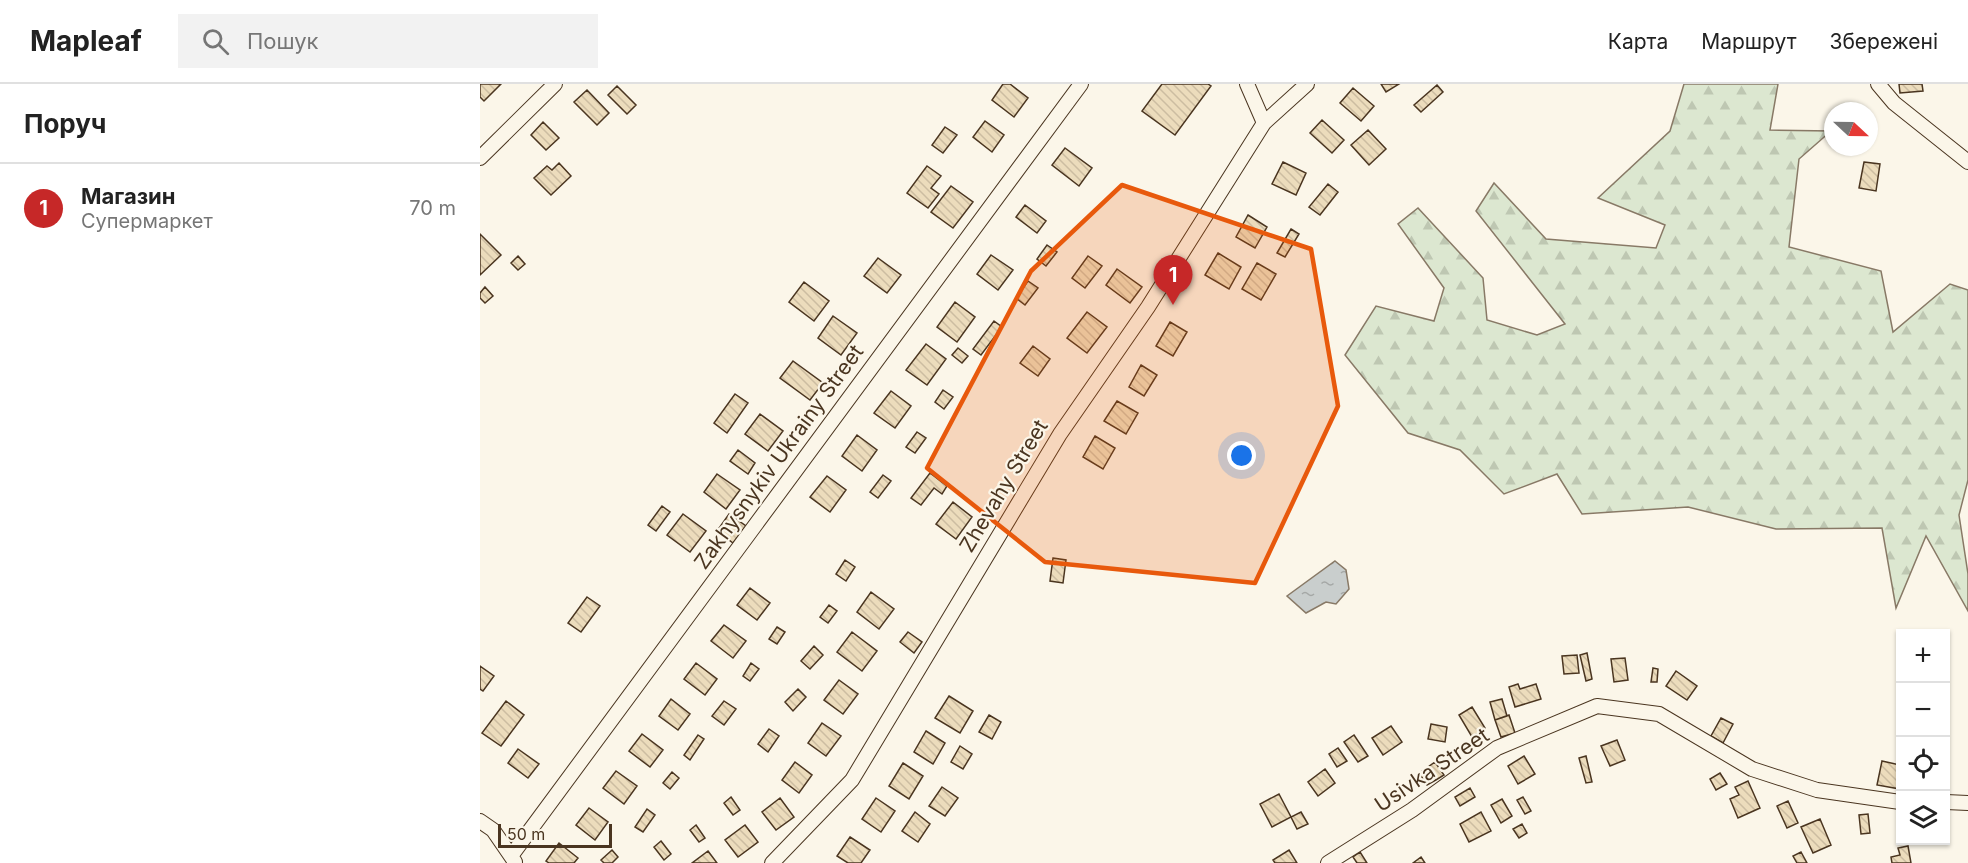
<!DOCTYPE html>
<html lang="uk">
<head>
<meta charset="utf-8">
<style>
	:root { --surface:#fff; --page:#f2f2f2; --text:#222; --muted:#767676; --line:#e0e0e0; --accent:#c62828 }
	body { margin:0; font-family:Inter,sans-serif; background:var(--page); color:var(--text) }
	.controls { position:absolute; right:18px; bottom:18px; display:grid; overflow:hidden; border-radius:0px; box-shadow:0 2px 4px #0004 }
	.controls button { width:54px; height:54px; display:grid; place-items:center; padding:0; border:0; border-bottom:2px solid var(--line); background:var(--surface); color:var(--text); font:30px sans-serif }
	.compass { position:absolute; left:1344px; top:18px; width:54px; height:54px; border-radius:50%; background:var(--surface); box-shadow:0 2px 4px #0004; rotate:112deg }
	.scale { position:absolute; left:18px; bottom:15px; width:114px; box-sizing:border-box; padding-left:6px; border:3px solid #4a3520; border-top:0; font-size:16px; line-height:21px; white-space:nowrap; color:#4a3520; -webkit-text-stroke:4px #fbf6e9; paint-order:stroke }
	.you { position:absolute; left:762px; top:372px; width:21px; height:21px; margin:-15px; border:4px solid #fff; border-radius:50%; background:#1a73e8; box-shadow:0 0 0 9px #1a73e833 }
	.badge { display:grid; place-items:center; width:39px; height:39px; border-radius:50%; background:var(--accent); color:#fff; font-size:20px; font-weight:700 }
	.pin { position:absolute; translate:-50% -50px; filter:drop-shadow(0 2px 3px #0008) }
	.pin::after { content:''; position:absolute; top:32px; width:21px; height:18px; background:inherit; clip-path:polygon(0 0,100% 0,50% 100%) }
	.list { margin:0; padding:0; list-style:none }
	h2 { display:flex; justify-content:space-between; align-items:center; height:78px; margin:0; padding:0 24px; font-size:26px }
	h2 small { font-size:20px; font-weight:400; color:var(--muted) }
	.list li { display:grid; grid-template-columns:39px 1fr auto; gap:18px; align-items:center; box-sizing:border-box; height:90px; padding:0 24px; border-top:2px solid var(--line) }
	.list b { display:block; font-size:22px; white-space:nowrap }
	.list p { margin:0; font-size:20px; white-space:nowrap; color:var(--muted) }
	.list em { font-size:20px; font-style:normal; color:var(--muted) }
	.icon { flex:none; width:33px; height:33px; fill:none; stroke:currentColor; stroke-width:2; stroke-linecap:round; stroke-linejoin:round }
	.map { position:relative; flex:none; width:1488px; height:779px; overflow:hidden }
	header { display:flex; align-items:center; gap:36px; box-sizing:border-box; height:84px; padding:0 30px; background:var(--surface); border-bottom:2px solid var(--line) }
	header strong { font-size:28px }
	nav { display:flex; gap:33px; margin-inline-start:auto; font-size:21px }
	.search { width:420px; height:54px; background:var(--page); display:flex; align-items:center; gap:15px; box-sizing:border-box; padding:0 21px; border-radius:0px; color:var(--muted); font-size:22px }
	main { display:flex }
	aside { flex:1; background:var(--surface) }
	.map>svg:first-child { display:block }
	.forest { fill:url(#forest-firs); stroke:#887966; stroke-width:1.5 }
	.water { fill:url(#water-ripples); stroke:#887966; stroke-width:1.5 }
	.building { fill:url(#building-back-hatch); stroke:#4a3520; stroke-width:1.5 }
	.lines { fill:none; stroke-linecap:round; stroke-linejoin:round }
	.minor-casing { stroke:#4a3520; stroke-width:16 }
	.minor { stroke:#fbf6e9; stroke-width:14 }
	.marked { fill:#e8590c; fill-opacity:0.2; stroke:#e8590c; stroke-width:4.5; stroke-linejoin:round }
	.labels { text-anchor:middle; stroke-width:4.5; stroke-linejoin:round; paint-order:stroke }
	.street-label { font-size:21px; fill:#4a3520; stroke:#fbf6e9 }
</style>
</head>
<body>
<header>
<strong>Mapleaf</strong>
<div class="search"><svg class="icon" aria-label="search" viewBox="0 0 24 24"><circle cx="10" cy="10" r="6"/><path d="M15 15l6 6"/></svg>Пошук</div>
<nav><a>Карта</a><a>Маршрут</a><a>Збережені</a></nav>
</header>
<main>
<aside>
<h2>Поруч<small></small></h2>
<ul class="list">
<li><span class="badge">1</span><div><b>Магазин</b><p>Супермаркет</p></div><em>70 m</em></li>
</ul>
</aside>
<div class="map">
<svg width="1488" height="779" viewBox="0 0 1488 779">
	<defs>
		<pattern id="forest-firs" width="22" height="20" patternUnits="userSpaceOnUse" patternTransform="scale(1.5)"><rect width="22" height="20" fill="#dce7d0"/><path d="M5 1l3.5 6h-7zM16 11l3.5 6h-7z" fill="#bec7b2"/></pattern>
		<pattern id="water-ripples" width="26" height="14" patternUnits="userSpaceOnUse" patternTransform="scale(1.5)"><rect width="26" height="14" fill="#c9cecd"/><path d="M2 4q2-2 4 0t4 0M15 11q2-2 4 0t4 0" fill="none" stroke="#a5a8a6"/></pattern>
		<pattern id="building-back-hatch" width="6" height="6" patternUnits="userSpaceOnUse" patternTransform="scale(1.5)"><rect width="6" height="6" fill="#ecdcbc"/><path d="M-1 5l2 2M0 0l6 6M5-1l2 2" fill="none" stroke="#ccbda1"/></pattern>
	</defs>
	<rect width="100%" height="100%" fill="#fbf6e9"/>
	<path class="forest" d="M1204,0H1298L1290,46L1351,47L1319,75L1309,163L1401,187L1413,248L1470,200L1488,206V396L1479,431L1488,490V527L1446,452L1416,524L1402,444L1296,445L1208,423L1102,430L1077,390L1024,410L980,366L928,349L865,271L896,222L954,237L964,204L918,140L938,124L1003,194L1007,236L1057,251L1085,240L996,127L1014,99L1066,155L1176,164L1185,141L1118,114L1190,47Z"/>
	<path class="water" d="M855,477L866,486L869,505L856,520L846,518L826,529L807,512Z"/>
	<path class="building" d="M0,0H21L4,17L0,13Z
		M523,0H530L548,14L534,33L512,16Z
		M682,0H728L731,2L695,51L662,27Z
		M901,0H919L906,8Z
		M1419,0H1442L1443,7L1420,9Z
		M957,1L963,8L941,28L934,21Z
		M137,2L156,21L147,30L128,11Z
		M873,4L894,22L881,37L860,19Z
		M107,6L129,29L117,41L94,18Z
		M842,36L864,56L852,69L830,49Z
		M505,37L524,51L512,68L493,53Z
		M63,38L79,54L66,66L51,51Z
		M465,43L477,51L463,69L452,61Z
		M888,46L906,65L889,81L871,61Z
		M585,64L612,84L599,102L572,81Z
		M803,78L826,89L816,111L792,100Z
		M1384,78L1400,80L1396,107L1379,104Z
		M79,79L91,92L71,111L54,94L67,82L72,86Z
		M447,82L461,92L451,104L459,110L448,124L427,109Z
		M848,100L858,108L840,131L829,123Z
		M471,102L493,118L473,144L451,128Z
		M545,121L566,137L557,149L536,133Z
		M768,131L787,143L775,164L756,153Z
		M811,145L819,150L805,173L797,169Z
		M0,150L21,171L0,191Z
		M567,161L577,168L566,182L557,175Z
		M738,169L761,183L749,205L725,191Z
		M511,171L533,186L518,206L497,190Z
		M38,172L45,180L38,186L31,179Z
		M608,172L622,182L605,204L592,194Z
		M398,174L421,191L407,209L384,192Z
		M777,179L796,190L781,216L762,205Z
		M637,185L662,203L650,219L626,201Z
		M548,197L558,204L545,221L536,214Z
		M324,198L349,217L334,237L309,218Z
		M5,203L13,212L5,219L0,214V209Z
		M475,218L495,233L477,258L457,243Z
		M607,228L627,243L607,269L587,254Z
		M353,232L377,249L361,271L338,254Z
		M514,237L522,243L501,271L493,265Z
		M690,238L707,248L693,272L676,262Z
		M446,260L466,275L447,301L426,286Z
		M553,262L570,275L558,292L540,279Z
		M478,264L488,272L482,279L472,271Z
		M313,277L343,299L330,316L300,294Z
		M661,281L677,291L664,312L649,303Z
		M463,306L473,313L464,325L455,318Z
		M411,307L431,322L415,344L394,329Z
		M255,310L268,319L247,349L234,339Z
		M637,317L658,329L646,350L624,337Z
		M280,330L303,347L288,367L265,350Z
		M437,348L446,354L435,369L426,363Z
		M377,351L397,366L382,387L362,372Z
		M615,352L635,364L623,385L603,373Z
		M258,366L275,379L268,390L250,377Z
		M450,389L467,402L462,410L454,404L441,421L431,414Z
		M237,390L260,406L246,425L224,408Z
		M403,391L411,397L398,414L390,408Z
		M347,392L366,406L350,428L330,413Z
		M473,418L492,433L476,455L456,440Z
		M182,422L190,428L176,447L168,441Z
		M203,430L226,447L210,468L187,451Z
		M249,430L266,442L253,459L237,447Z
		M573,474L586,476L583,499L570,497Z
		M365,476L375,483L366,497L356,490Z
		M270,504L290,519L277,536L257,521Z
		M391,508L414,525L399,545L377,528Z
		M107,513L120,522L101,548L88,539Z
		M349,521L357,527L348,539L340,533Z
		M244,541L266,557L253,574L231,557Z
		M297,543L305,548L297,560L289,555Z
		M372,548L397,567L382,587L357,568Z
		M428,548L442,558L434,569L420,558Z
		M334,562L343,571L330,585L321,577Z
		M1107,569L1112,595L1106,597L1100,571Z
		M1097,571L1099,589L1084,590L1082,572Z
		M1145,574L1148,596L1134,598L1131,575Z
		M216,579L237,595L225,611L204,595Z
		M271,579L279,585L270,597L263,592Z
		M0,582L14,592L3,607L0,605Z
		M1173,584L1178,585L1177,598H1171Z
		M1196,587L1217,602L1207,616L1186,602Z
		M359,596L378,610L363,630L344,616Z
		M1038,600L1040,605L1056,600L1061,615L1035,623L1029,603Z
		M318,605L326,613L313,627L305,618Z
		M469,612L493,627L480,649L455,634Z
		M191,615L210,630L198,646L179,632Z
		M1022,615L1027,632L1015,636L1010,618Z
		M26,617L44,631L21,662L2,649Z
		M244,617L256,625L244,641L232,632Z
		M992,623L1005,644L992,653L979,631Z
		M509,631L521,638L512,655L499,648Z
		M1029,631L1035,649L1021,653L1015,636Z
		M1241,634L1253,640L1243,659L1231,652Z
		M342,639L361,652L346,672L328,659Z
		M951,640L967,643L965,658L948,655Z
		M911,642L922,658L903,671L892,654Z
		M289,645L299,652L288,668L278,660Z
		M446,647L465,659L453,680L434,668Z
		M162,650L183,666L170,683L149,667Z
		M218,651L224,655L210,676L204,671Z
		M874,651L888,672L878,678L864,658Z
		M1137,656L1145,676L1130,682L1121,662Z
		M480,662L492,670L483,685L471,678Z
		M858,664L867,677L857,683L849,670Z
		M38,665L59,680L48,694L28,679Z
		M1044,672L1055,690L1038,700L1028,682Z
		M1106,672L1112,698L1106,699L1099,674Z
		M1402,677L1420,681V705L1397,701Z
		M315,678L332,691L319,709L302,696Z
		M955,678L964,691L956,696L948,683Z
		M423,679L443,692L429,715L409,702Z
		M948,683L956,696L947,701L939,689Z
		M845,685L855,699L838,712L828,698Z
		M136,687L157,702L144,720L123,704Z
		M192,688L199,694L190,705L183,699Z
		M1240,689L1247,700L1236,706L1230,695Z
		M1268,697L1280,724L1258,734L1250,715L1259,711L1255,703Z
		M462,703L478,714L465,732L449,722Z
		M990,704L995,713L980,722L975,713Z
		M799,710L811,733L792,743L780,720Z
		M251,713L260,726L253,731L244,719Z
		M1043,713L1051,727L1045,730L1037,716Z
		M300,714L314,733L296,746L282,728Z
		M396,714L415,727L401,748L382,735Z
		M1022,715L1032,732L1021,739L1011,721Z
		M1308,717L1318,739L1307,744L1297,722Z
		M109,724L128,738L115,756L96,741Z
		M167,725L175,731L163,748L155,743Z
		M435,728L450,740L438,758L422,747Z
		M821,728L828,740L817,745L811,733Z
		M1001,728L1011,747L989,758L980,740Z
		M1388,730L1390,749L1381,750L1379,731Z
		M1340,735L1351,761L1333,769L1321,743Z
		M1042,740L1047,749L1039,754L1033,745Z
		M216,741L225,754L219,758L210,746Z
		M265,741L278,758L258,773L245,756Z
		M370,753L390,766L381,779H368L357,772Z
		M181,757L191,770L184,776L174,763Z
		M79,759L98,774L94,779H69L66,777Z
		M1428,762L1431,779H1412L1411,773L1420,771L1418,764Z
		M132,766L138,773L132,779H124L121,776Z
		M809,766L817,779H795L793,776Z
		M228,767L237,779H212Z
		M880,768L887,779H877L873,773Z
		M1321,768L1327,779H1317L1313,772Z
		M941,773L945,779H933Z"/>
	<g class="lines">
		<g class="minor-casing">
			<path id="minor" d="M767,0L784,39L827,0
				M1398,0L1414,19L1488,78
				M0,74L75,0
				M1466,718L1488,719
				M0,737L13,746L35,778
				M31,772L601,0
				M292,779L372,696L580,350L668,223L784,39
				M848,779L932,726L1017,664L1117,622L1179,630L1272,685L1337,706L1420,718"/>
		</g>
		<use href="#minor" class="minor"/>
	</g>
	<path class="marked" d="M642,101L831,165L858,322L775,499L565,478L447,384L551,187Z"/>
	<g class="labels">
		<g class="street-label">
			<text transform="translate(299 373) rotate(-54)" y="7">Zakhysnykiv Ukrainy Street</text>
			<text transform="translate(524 402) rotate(-59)" y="7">Zhevahy Street</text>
			<text transform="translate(952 686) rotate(-34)" y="7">Usivka Street</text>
		</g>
	</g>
</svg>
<div class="controls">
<button>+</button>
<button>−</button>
<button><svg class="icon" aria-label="locate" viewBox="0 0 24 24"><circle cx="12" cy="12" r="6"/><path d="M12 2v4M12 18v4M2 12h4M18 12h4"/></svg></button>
<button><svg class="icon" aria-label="layers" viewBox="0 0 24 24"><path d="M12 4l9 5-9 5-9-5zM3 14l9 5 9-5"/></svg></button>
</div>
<svg class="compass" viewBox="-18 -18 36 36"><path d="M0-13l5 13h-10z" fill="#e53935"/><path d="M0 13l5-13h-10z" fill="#767676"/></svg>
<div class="scale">50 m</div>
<div class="you"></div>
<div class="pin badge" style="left:693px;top:221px">1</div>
</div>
</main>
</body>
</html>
